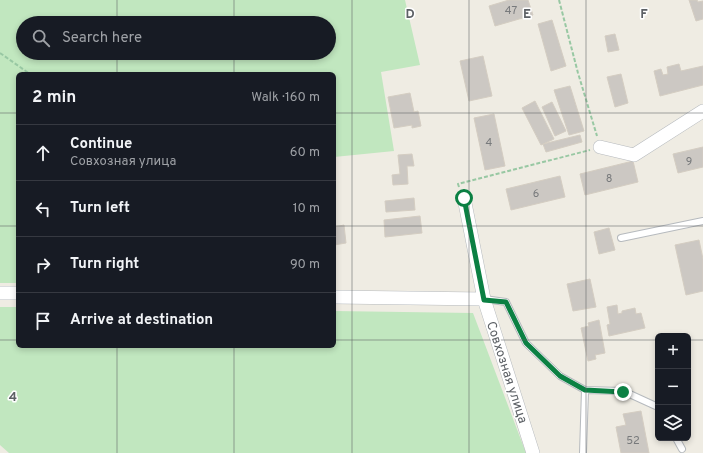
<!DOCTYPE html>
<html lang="en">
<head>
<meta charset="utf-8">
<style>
	:root { --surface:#171b24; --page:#242831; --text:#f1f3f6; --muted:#9ea1a6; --line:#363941 }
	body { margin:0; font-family:Overpass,sans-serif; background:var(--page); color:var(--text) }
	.controls { position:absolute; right:12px; bottom:12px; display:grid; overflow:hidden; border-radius:6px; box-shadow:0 2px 6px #0003 }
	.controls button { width:36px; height:36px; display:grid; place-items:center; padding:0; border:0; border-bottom:1px solid var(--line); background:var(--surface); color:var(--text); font:20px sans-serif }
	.stop { position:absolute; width:12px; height:12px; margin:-9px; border:3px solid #0b8043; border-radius:50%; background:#fff }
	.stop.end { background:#0b8043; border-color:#fff; box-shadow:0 1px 4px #0008 }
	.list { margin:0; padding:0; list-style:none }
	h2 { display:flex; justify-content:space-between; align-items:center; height:52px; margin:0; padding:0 16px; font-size:17px }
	h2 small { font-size:13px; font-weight:400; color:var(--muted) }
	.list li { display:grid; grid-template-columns:26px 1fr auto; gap:12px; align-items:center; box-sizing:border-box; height:56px; padding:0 16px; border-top:1px solid var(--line) }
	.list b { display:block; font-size:15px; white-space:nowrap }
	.list p { margin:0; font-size:13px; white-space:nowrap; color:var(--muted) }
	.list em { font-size:13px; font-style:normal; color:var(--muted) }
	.icon { flex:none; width:22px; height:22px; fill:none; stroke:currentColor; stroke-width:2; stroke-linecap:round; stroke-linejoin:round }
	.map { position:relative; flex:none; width:703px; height:453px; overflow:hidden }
	.search { position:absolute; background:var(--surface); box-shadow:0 2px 6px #0003; left:16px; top:16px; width:320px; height:44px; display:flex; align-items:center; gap:10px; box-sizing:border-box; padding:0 14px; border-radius:22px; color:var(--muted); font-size:15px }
	.panel { position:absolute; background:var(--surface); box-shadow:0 2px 6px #0003; left:16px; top:72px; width:320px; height:276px; border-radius:6px }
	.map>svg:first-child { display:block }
	.green { fill:#c1e7bf; fill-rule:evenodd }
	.building { fill:#ccc8c3; stroke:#d4cdc2 }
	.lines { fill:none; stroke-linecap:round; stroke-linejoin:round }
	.lane-casing { stroke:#b6babe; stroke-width:8 }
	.street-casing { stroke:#b6babe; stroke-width:14 }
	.path { stroke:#98c8a3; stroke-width:2; stroke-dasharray:4 2; stroke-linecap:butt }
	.lane { stroke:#fff; stroke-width:6 }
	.street { stroke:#fff; stroke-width:13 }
	.route { stroke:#0b8043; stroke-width:5 }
	.grid { fill:none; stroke:#5c6065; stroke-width:1; stroke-opacity:0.55 }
	.labels { text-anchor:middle; stroke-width:3; stroke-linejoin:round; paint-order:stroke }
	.number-label { font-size:11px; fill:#787a7c }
	.street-label { font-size:13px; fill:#5c6065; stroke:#fff }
	.grid-label { font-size:13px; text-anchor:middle; font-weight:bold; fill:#5c6065; stroke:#fff; stroke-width:3; stroke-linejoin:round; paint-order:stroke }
</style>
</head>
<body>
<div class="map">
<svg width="703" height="453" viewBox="0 0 703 453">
	<rect width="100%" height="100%" fill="#efece3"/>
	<path class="green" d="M0,0H405L420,65L381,72L394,151L334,157V74H18V283H0ZM23,23H329V53H23Z
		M0,307H18V346H334V311L473,313L526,453H9L0,445Z"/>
	<path class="building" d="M509,0H528L533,15L495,26L489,6Z
		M689,0H697L698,2L703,1V19L696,21Z
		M552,20L566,66L551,71L538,24Z
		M615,34L619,50L608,52L605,36Z
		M483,56L492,96L469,101L460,61Z
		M679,64L681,71L703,66V85L660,96L654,71L661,69L663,75L668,74L667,67Z
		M621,74L628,103L615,107L607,77Z
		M570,86L584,131L569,135L554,90Z
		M410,93L414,112L418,111L421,126L412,128V125L394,128L388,97Z
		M535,101L554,139L541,145L522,108Z
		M552,102L566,131L555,136L542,107Z
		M494,114L505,166L485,170L474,118Z
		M580,135L582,142L546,152L543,144Z
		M703,147V167L678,173L673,154Z
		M412,154L414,166H407L408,184L393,185L392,175L400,174L398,155Z
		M633,161L638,182L585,195L580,174Z
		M560,176L565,197L511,210L506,189Z
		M414,198L415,210L386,212L385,201Z
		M420,216L422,233L385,237L384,220Z
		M344,225L346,243L334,245V227Z
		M609,228L615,250L599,254L594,232Z
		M699,240L703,259V291L686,295L675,245Z
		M590,279L596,307L573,311L567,284Z
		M617,305L618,314L622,313V311L635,308L636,314L641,313L645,328L609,336L607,325L610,324L607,307Z
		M599,320L605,353L595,355L596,359L588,361L581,328L589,326L588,323Z
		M641,411L649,453H621L616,427L626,425L623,414Z"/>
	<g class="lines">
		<g class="lane-casing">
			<path id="lane" d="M621,238L703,221
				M484,299L506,302L526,343L560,376L585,390L623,391L658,407
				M676,438L682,449
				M583,453L585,390"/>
		</g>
		<g class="street-casing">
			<path id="street" d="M600,147L634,155L703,111
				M464,198L484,299L533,453
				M0,293H18
				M334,297L484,299"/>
		</g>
		<path class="path" d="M559,0L578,73L597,136
			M0,53L30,74
			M459,187L458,184L590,150"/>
		<use href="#lane" class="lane"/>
		<use href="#street" class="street"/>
	</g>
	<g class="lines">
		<path class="route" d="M464,198L484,300L506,302L526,343L560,376L585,390L623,392"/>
	</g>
	<path class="grid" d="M117,0V23M234,0V23M352,0V453M469,0V453M586,0V453M117,53V74M234,53V74M0,113H18M334,113H703M0,226H18M334,226H703M0,340H18M334,340H658M688,340H703M117,346V453M234,346V453"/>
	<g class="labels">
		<g class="number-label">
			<text x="511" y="14">47</text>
			<text x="489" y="146">4</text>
			<text x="689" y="165">9</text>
			<text x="609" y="182">8</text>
			<text x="536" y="197">6</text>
			<text x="633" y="444">52</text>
		</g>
		<g class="street-label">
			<text transform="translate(508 372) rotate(72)" y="5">Совхозная улица</text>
		</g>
	</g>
	<g class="grid-label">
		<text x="410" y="18">D</text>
		<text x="527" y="18">E</text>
		<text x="644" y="18">F</text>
		<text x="13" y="401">4</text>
	</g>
</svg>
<div class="controls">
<button>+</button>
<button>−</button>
<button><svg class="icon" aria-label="layers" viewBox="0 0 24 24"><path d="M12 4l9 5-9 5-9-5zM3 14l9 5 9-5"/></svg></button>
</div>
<div class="stop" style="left:464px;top:198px"></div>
<div class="stop end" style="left:623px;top:392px"></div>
<div class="search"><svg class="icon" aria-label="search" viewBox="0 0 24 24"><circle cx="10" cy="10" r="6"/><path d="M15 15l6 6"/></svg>Search here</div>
<section class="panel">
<h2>2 min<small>Walk · 160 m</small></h2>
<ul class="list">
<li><svg class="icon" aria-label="ahead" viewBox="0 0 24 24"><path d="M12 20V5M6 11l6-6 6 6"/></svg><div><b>Continue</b><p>Совхозная улица</p></div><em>60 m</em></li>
<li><svg class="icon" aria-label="left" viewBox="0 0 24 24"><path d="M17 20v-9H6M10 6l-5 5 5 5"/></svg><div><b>Turn left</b></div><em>10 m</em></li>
<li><svg class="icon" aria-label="right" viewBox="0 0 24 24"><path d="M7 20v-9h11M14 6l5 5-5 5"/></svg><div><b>Turn right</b></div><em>90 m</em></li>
<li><svg class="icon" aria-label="arrive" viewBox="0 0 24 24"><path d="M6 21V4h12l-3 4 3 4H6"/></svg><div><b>Arrive at destination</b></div></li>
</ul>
</section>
</div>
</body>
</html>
